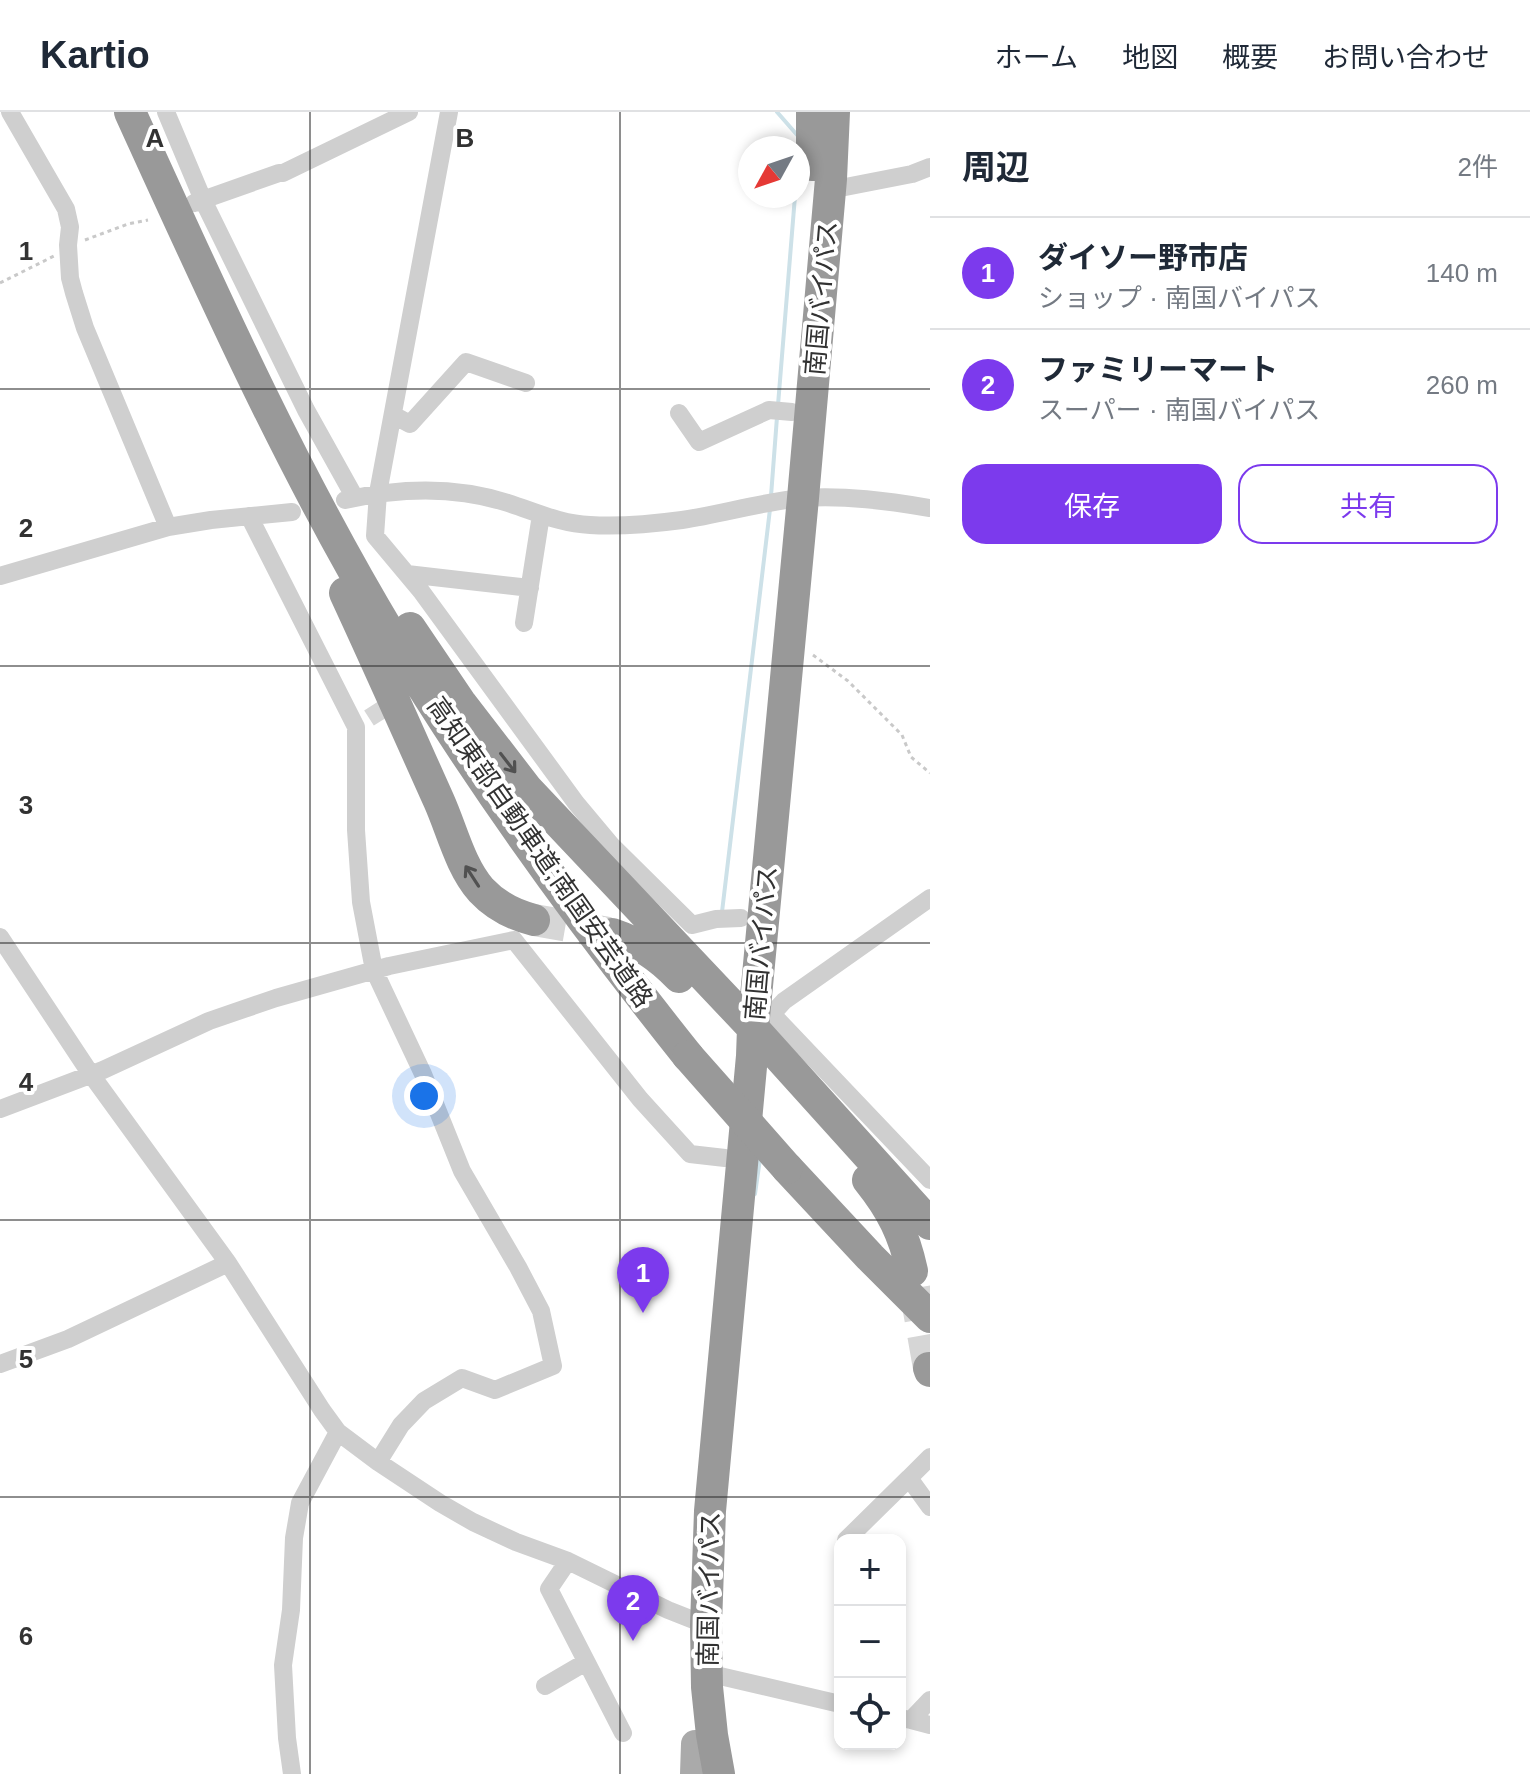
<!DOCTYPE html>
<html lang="ja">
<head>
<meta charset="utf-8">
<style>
	:root { --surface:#fff; --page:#f2f2f3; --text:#1f2937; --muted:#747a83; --line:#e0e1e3; --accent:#7c3aed }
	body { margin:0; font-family:Helvetica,"Noto Sans JP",sans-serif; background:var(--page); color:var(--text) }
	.controls { position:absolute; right:24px; bottom:24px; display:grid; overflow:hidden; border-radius:16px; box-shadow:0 4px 12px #0003 }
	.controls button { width:72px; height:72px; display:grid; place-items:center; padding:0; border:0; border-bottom:2px solid var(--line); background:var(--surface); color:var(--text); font:40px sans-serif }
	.compass { position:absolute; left:738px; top:24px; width:72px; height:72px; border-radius:50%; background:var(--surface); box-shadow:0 4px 12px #0003; rotate:230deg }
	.you { position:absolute; left:424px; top:984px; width:28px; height:28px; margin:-20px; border:6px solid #fff; border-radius:50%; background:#1a73e8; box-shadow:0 0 0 12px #1a73e833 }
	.badge { display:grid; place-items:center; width:52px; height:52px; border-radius:50%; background:var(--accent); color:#fff; font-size:26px; font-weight:700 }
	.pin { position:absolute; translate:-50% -66px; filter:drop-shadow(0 2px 4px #0008) }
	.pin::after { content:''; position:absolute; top:42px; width:28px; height:24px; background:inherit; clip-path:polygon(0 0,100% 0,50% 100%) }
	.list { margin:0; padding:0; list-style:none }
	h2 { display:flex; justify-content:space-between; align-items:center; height:104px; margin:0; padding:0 32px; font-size:34px }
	h2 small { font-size:26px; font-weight:400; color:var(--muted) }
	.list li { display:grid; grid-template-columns:52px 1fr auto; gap:24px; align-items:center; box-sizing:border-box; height:112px; padding:0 32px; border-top:2px solid var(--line) }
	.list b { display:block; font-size:30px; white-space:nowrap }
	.list p { margin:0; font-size:26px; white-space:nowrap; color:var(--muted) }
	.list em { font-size:26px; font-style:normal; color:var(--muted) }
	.actions { display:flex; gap:16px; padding:24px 32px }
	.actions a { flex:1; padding:18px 0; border:2px solid var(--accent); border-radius:24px; text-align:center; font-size:28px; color:var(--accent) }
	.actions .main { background:var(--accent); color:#fff }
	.icon { flex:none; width:44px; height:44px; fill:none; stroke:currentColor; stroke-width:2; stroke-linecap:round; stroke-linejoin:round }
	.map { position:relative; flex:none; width:930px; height:1662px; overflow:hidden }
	header { display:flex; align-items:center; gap:48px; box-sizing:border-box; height:112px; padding:0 40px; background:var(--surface); border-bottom:2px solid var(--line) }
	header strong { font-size:38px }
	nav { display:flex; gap:44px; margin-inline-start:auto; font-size:28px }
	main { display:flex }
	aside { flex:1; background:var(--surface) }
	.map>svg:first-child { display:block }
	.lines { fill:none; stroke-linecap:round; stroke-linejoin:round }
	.stream { stroke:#cde1e8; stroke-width:4 }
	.street-tunnel { stroke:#d6d6d6; stroke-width:18; stroke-dasharray:18 9; stroke-linecap:butt }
	.highway-tunnel { stroke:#d6d6d6; stroke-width:32; stroke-dasharray:32 16; stroke-linecap:butt }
	.path { stroke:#c9c9c9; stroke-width:3; stroke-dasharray:4 4; stroke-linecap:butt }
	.street { stroke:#cfcfcf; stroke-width:18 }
	.primary { stroke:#aaa; stroke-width:28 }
	.highway { stroke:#999; stroke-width:32 }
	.highway-bridge { stroke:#999; stroke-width:32 }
	.oneway { stroke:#515151 }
	.grid { fill:none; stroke:#323232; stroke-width:2; stroke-opacity:0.55 }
	.labels { text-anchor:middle; stroke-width:8; stroke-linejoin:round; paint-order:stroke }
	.street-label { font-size:26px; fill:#323232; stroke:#fff }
	.grid-label { font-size:26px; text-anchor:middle; font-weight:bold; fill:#323232; stroke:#fff; stroke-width:8; stroke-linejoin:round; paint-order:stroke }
</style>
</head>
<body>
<header>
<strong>Kartio</strong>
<nav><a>ホーム</a><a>地図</a><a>概要</a><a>お問い合わせ</a></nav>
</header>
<main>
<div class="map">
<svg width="930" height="1662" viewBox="0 0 930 1662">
	<rect width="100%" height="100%" fill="#fff"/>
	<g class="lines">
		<path class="stream" d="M777,0L798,24
			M778,293L795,84
			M771,384L777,305
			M722,800L770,397
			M755,1082L760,1047"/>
		<path class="street-tunnel" d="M369,606L402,585"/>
		<path class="highway-tunnel" d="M534,808L609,821
			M915,1176L929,1256"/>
		<path class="path" d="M85,128L128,112L148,108
			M0,171L54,144
			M813,543L848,569L902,623L911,645L930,661"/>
		<path class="street" d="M10,0L66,97L70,115L68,133L70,166L74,181L85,216L168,415
			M166,0L203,88L306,298L355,386
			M449,0L378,381L375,424L421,479L576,691L612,734L692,813L716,807L741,806
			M830,78L912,62L930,55
			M194,91L279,61H283L409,0
			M679,301L699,330L769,298L792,300
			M393,303L410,312L466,250L526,271
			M345,388C398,376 456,374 508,391C536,400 561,412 590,413C620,415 652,412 682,408C722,402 761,390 802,386C845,383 888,389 930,396
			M249,404L356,615V718L361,790L374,858L423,962L462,1059L518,1155L541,1199L553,1254L495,1278L462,1266L424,1289L401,1313L378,1350
			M407,462L530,476
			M0,464L168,415L211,408L292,400
			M524,511L541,403
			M0,825L90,961L228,1151L322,1298L338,1320L378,1350L440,1391L473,1410L516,1430L568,1449L668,1498L706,1513
			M772,902L784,889L930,786
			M753,916L772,902L930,1068
			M0,997L103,958L209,909L276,886L389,854L514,828L640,987L690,1042L725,1046
			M0,1252L68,1227L228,1151
			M930,1345L909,1366L930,1395
			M846,1428L909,1366
			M568,1449L549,1477L623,1621
			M707,1561L840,1592
			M545,1574L586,1550
			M900,1606L911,1608L930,1588
			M911,1608L930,1613
			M292,1662L287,1626L283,1553L291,1498L294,1426L300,1391L338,1320"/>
		<path class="primary" d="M694,1662L695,1632"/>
		<path class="highway" d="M130,0C211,178 291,357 392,525C480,672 581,810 688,944
			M812,0V53
			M345,481C377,550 408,620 439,689C452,718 460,754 481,778C495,793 514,803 534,808
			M410,516L460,590L527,677L753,916L930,1112
			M612,822C639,831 659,844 679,865
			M787,1056L870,1145L930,1205
			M868,1068C892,1098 904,1122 912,1159
			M929,1256L930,1259
			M719,1662L712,1623L707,1575L706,1513L710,1399L752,944L753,916L803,386L831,67L834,0"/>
		<path class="highway-bridge" d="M688,944L787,1056"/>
	</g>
	<defs><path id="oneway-shaft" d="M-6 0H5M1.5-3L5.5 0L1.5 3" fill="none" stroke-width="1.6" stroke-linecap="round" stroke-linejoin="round" transform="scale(2)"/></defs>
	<g class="oneway">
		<use href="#oneway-shaft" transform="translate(508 651) rotate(52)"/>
		<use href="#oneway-shaft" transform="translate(472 764) rotate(-123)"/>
	</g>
	<path class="grid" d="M310,0V1662M620,0V1662M0,277H930M0,554H930M0,831H930M0,1108H930M0,1385H930"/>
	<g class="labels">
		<g class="street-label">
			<text transform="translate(821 186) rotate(-85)" y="9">南国バイパス</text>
			<text transform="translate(540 740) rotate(55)" y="9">高知東部自動車道;南国安芸道路</text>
			<text transform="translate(761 831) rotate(-85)" y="9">南国バイパス</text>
			<text transform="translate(709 1477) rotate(-89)" y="9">南国バイパス</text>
		</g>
	</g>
	<g class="grid-label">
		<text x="155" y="35">A</text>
		<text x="465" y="35">B</text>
		<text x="26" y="148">1</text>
		<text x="26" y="425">2</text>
		<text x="26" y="702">3</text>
		<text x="26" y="979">4</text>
		<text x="26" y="1256">5</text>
		<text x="26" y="1533">6</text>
	</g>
</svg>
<div class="controls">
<button>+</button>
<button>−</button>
<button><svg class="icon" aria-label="locate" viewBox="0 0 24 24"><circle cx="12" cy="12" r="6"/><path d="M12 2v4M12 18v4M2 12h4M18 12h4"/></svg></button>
</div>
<svg class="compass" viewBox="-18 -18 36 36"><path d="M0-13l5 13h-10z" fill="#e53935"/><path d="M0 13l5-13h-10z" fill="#747a83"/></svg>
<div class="you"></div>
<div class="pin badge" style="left:643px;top:1201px">1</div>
<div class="pin badge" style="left:633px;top:1529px">2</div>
</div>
<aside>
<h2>周辺<small>2件</small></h2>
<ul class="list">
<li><span class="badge">1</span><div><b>ダイソー野市店</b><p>ショップ · 南国バイパス</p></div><em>140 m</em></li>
<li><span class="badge">2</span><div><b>ファミリーマート</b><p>スーパー · 南国バイパス</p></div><em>260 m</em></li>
</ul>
<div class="actions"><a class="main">保存</a><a>共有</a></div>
</aside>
</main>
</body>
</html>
